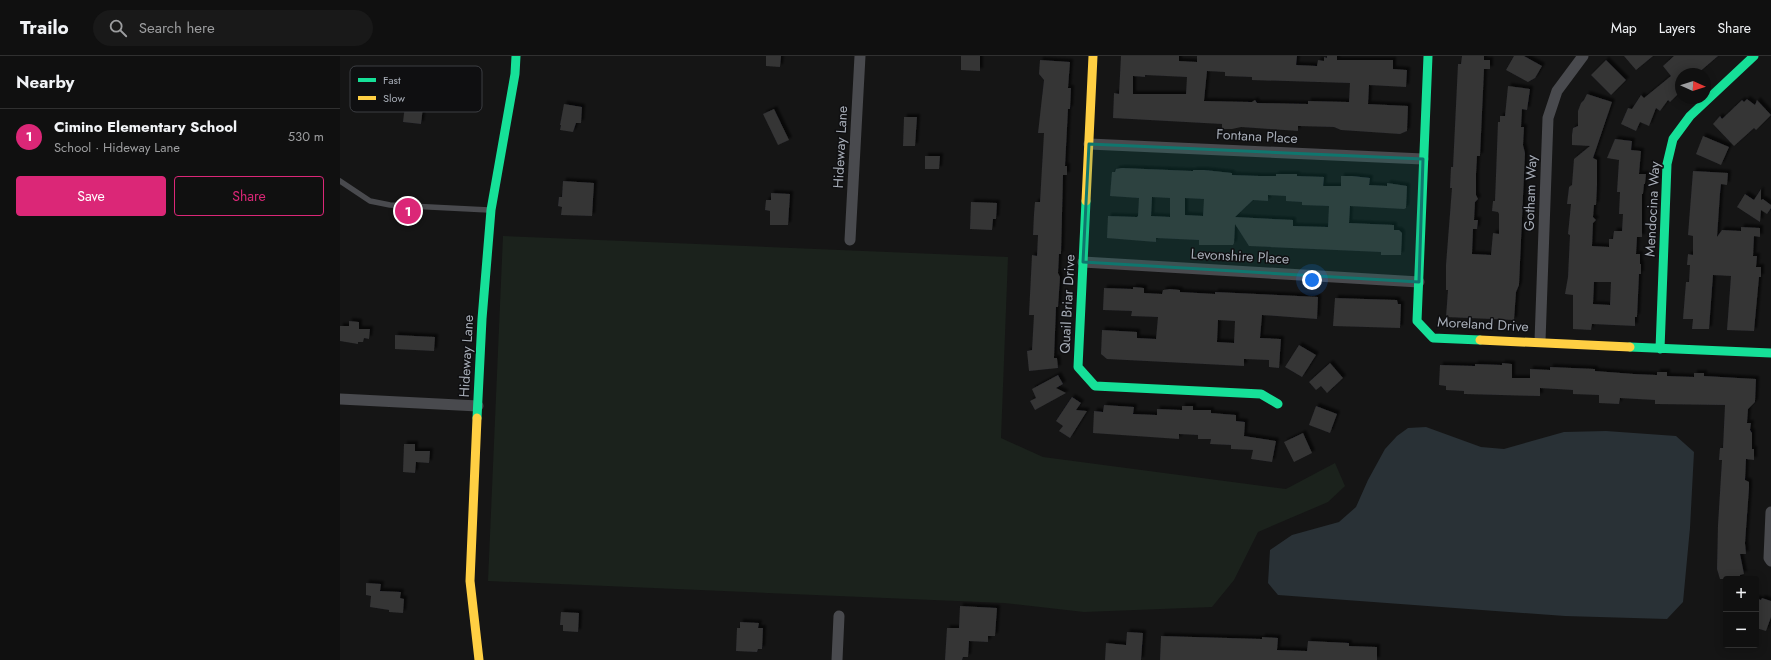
<!DOCTYPE html>
<html lang="en">
<head>
<meta charset="utf-8">
<style>
	:root { --surface:#101010; --page:#191919; --text:#f1f3f6; --muted:#9c9d9f; --line:#303030; --accent:#db2777 }
	body { margin:0; font-family:Jost,sans-serif; background:var(--page); color:var(--text) }
	.controls { position:absolute; right:12px; bottom:12px; display:grid; overflow:hidden; border-radius:4px; box-shadow:0 2px 10px #0003 }
	.controls button { width:36px; height:36px; display:grid; place-items:center; padding:0; border:0; border-bottom:1px solid var(--line); background:var(--surface); color:var(--text); font:20px sans-serif }
	.compass { position:absolute; left:1335px; top:12px; width:36px; height:36px; border-radius:50%; background:var(--surface); box-shadow:0 2px 10px #0003; rotate:93deg }
	.you { position:absolute; left:972px; top:224px; width:14px; height:14px; margin:-10px; border:3px solid #fff; border-radius:50%; background:#1a73e8; box-shadow:0 0 0 6px #1a73e833 }
	.badge { display:grid; place-items:center; width:26px; height:26px; border-radius:50%; background:var(--accent); color:#fff; font-size:13px; font-weight:700 }
	.pin { position:absolute; translate:-50% -50%; border:2px solid #fff; box-shadow:0 1px 4px #0006 }
	.list { margin:0; padding:0; list-style:none }
	h2 { display:flex; justify-content:space-between; align-items:center; height:52px; margin:0; padding:0 16px; font-size:17px }
	h2 small { font-size:13px; font-weight:400; color:var(--muted) }
	.list li { display:grid; grid-template-columns:26px 1fr auto; gap:12px; align-items:center; box-sizing:border-box; height:56px; padding:0 16px; border-top:1px solid var(--line) }
	.list b { display:block; font-size:15px; white-space:nowrap }
	.list p { margin:0; font-size:13px; white-space:nowrap; color:var(--muted) }
	.list em { font-size:13px; font-style:normal; color:var(--muted) }
	.actions { display:flex; gap:8px; padding:12px 16px }
	.actions a { flex:1; padding:9px 0; border:1px solid var(--accent); border-radius:4px; text-align:center; font-size:14px; color:var(--accent) }
	.actions .main { background:var(--accent); color:#fff }
	.icon { flex:none; width:22px; height:22px; fill:none; stroke:currentColor; stroke-width:2; stroke-linecap:round; stroke-linejoin:round }
	.map { position:relative; flex:none; width:1431px; height:604px; overflow:hidden }
	header { display:flex; align-items:center; gap:24px; box-sizing:border-box; height:56px; padding:0 20px; background:var(--surface); border-bottom:1px solid var(--line) }
	header strong { font-size:19px }
	nav { display:flex; gap:22px; margin-inline-start:auto; font-size:14px }
	.search { width:280px; height:36px; background:var(--page); display:flex; align-items:center; gap:10px; box-sizing:border-box; padding:0 14px; border-radius:22px; color:var(--muted); font-size:15px }
	main { display:flex }
	aside { flex:1; background:var(--surface) }
	.map>svg:first-child { display:block }
	.green { fill:#1b221c }
	.water { fill:#293136 }
	.building { fill:#343436; fill-rule:evenodd; filter:url(#shadow) }
	.lines { fill:none; stroke-linecap:round; stroke-linejoin:round }
	.lane { stroke:#494a4e; stroke-width:5.5 }
	.street { stroke:#494a4e; stroke-width:11 }
	.fast { stroke:#16e098; stroke-width:9 }
	.slow { stroke:#ffcf43; stroke-width:9 }
	.marked { fill:#0f766e; fill-opacity:0.2; stroke:#0f766e; stroke-width:3; stroke-linejoin:round }
	.labels { text-anchor:middle; stroke-width:3; stroke-linejoin:round; paint-order:stroke }
	.street-label { font-size:14px; fill:#a6acb6; stroke:#0f0f11 }
	.key { fill:#0f0f11; stroke:#3c3e43; stroke-width:1 }
	.key-label { font-size:11px; fill:#a6acb6 }
</style>
</head>
<body>
<header>
<strong>Trailo</strong>
<div class="search"><svg class="icon" aria-label="search" viewBox="0 0 24 24"><circle cx="10" cy="10" r="6"/><path d="M15 15l6 6"/></svg>Search here</div>
<nav><a>Map</a><a>Layers</a><a>Share</a></nav>
</header>
<main>
<aside>
<h2>Nearby<small></small></h2>
<ul class="list">
<li><span class="badge">1</span><div><b>Cimino Elementary School</b><p>School · Hideway Lane</p></div><em>530 m</em></li>
</ul>
<div class="actions"><a class="main">Save</a><a>Share</a></div>
</aside>
<div class="map">
<svg width="1431" height="604" viewBox="0 0 1431 604">
	<defs>
		<filter id="shadow"><feDropShadow dx="3" dy="-3" stdDeviation="1" flood-color="#0009"/></filter>
	</defs>
	<rect width="100%" height="100%" fill="#151515"/>
	<path class="green" d="M163,180L668,201L661,382L703,401L946,433L995,407L1005,430L988,446L918,476L894,524L872,551L744,556L664,547L148,525Z"/>
	<path class="water" d="M1086,371L1141,391L1164,393L1224,376L1266,375L1336,380L1354,396L1350,472L1343,546L1327,563L1225,560L938,539L928,527L930,494L952,479L999,466L1016,451L1028,424L1045,393L1057,380L1068,372Z"/>
	<path class="building" d="M426,0H441L440,11L426,10Z
		M621,0H640V15L621,14Z
		M781,0H839V5L857,6V0H957L956,9L977,10L978,4L984,5V1L987,2V0H997V4H1053V13L1067,14L1066,31L1029,29L1028,48L1068,50L1067,75L1060,78L1001,74L994,71L958,70V75L901,71L892,73H882V68L773,62L774,37L779,38ZM867,15L885,16V20L912,21V24L1010,27L1009,46L968,45V48L917,47L915,44L912,46L864,45ZM805,19L847,21L846,38H793V20L805,21Z
		M1122,0H1144V4H1150V13H1144L1140,100H1137L1136,118V139L1138,143L1135,146L1134,164H1138L1137,173H1133L1132,198L1151,199L1153,177L1159,178V158L1158,156L1152,155L1153,145H1155L1158,66H1160V60H1165L1168,30L1190,33L1187,54L1182,53L1181,71H1184L1183,89L1185,97L1179,229L1176,236L1174,264L1106,261L1108,234H1106V209L1112,132H1110L1111,111H1113L1118,8H1121Z
		M1174,0H1184L1202,10L1195,22L1188,26L1166,14Z
		M1284,0H1313L1296,14Z
		M1334,0H1378L1357,18H1341V35L1330,46L1328,44L1320,55L1316,52L1309,70L1300,66L1296,75L1281,68L1288,52L1292,53L1301,39L1304,42L1331,20L1323,10Z
		M700,4L730,6L728,32H731L730,53H728L725,110H727V119H723L721,198H719L718,217L720,221L718,251H716L714,302H717L718,312L689,315L687,295L692,294L694,259H689L692,199L697,200L698,179H693L694,158L695,146H700L704,77H698L704,24L699,18Z
		M1266,4L1286,24L1271,39L1251,19Z
		M1247,38L1272,46L1253,102L1257,104V129L1256,149H1254L1253,161L1256,164L1253,167L1252,190L1269,191V183H1273L1274,175H1282L1283,158H1279L1280,136H1277L1279,104L1267,102L1275,83L1292,85L1291,94L1301,95L1299,118H1306L1305,128H1304L1303,138H1302V181H1297L1296,198H1300V208H1301V218H1299L1297,261H1295V270L1252,268L1251,274L1233,273V239L1225,238L1228,221L1230,179L1228,178L1231,148H1227L1229,131L1232,129L1234,103L1250,90L1232,89V79L1233,72L1238,70V55L1241,47L1244,44ZM1254,226H1271L1270,249L1253,248Z
		M71,42L84,43L81,68L63,66L65,49H70Z
		M1407,43L1415,49L1417,44L1431,59L1416,74L1414,72L1394,90L1373,68L1380,60L1382,63L1402,44L1404,46Z
		M224,48L242,51L241,67H236L233,76L220,74L221,69H220Z
		M434,53L449,84L438,89L423,58Z
		M564,61H577L575,90H563Z
		M1363,80L1389,91L1381,109L1356,98Z
		M585,100H600L599,113H585Z
		M782,112L853,115V114H864L892,117V119L919,120H936V118H957V120L984,121L983,130H1001V120H1012L1030,122L1029,129L1047,130V127L1067,130L1066,152L1064,153L1010,150L1009,167L1054,169V174H1059L1062,177L1061,199H1041V196L909,190L895,168L894,187L893,189H859V184L816,182V186L767,182L768,160L797,161L798,160L799,142L770,140L772,116H775L776,113ZM928,139L946,140V145L962,146V149L989,150L988,171L953,170V164L895,161L913,144L928,145ZM812,141L830,142V161L811,160ZM845,142L864,143L863,160L845,159Z
		M1353,115L1388,117L1387,129L1381,128L1380,137L1377,181L1382,174L1401,175V171L1420,172V181L1414,180L1413,200H1417L1416,211H1421V221H1419L1414,275L1387,274L1391,220L1373,219L1369,273H1352L1353,263H1343L1346,226H1349L1350,209H1347L1348,198L1353,199V180L1348,179Z
		M223,125L254,127L252,160L221,159L222,151L218,150L219,141H222Z
		M1421,133V144L1423,143L1431,149V152L1427,158L1421,154L1420,166L1397,151L1405,138L1414,144Z
		M431,137L450,138L448,169H430V155L425,154L426,144H431Z
		M631,146L657,147L656,163H653L652,174L630,173Z
		M793,231L804,232V237L822,238L823,234L830,233L840,234V236L875,238V236L978,241L977,263L922,259L920,282L941,283L939,312L929,311V304L904,303V310L767,303L761,298L762,274L797,276V282L816,283L818,261L791,260L792,255L763,254L764,232L793,233ZM878,264L895,265L894,287L877,286Z
		M995,242L1057,244L1058,248H1061L1060,272L993,270Z
		M9,265L19,266V273H30L29,283L24,282L23,286H18V288L0,285V270H9Z
		M55,279L95,281L94,295L55,293Z
		M959,289L976,299L962,321L945,311Z
		M990,307L1003,322L987,337L981,330L976,334L969,326Z
		M1162,307L1172,308V322H1190V313L1210,314V311L1255,313V315L1294,318L1317,319V316H1327V320L1354,321V317H1364V320L1416,323L1415,346L1408,353L1407,367H1411L1410,374L1412,377V393H1414V404L1406,403L1405,424L1409,426V432L1405,487L1406,498H1400L1404,518L1400,519V523H1380L1377,513L1378,469L1382,404H1379L1380,392H1383L1385,349L1315,348V344L1280,342L1279,348L1259,347V339L1233,338V334L1200,332V340L1124,338V335L1106,334V330L1099,329L1100,309L1135,310V308L1162,309Z
		M718,319L723,328L716,332L726,337L695,354L690,345L696,342L692,333Z
		M732,341L741,347L736,354L747,355L730,382L719,375L723,370L716,365Z
		M764,349L794,351L793,358L817,359V353L842,354V350H853V354H871V357L896,359V365L905,366L904,380L936,385L932,406L911,403L913,394L891,393V389L870,388L871,383H858V379L839,378V383L753,377L754,355L763,356Z
		M976,350L997,358L990,377L969,369Z
		M963,377L972,397L954,406L944,386Z
		M64,388H75V395H90L89,407L76,406L75,417L63,416Z
		M26,527L41,528L40,535L61,536L60,542L64,543L63,557L49,556V554L30,551L31,540L26,539Z
		M1416,542L1421,544L1422,542L1431,545V561L1426,575L1416,572Z
		M620,550L657,552L655,580H648V586L629,585L628,601H623L622,604H605L607,572H619Z
		M221,556L239,557L238,576L223,575V569H220Z
		M400,566L419,567L418,572H423L422,593H418L417,596L396,595L397,572H400Z
		M787,576L803,577L801,604H765L766,587L786,589Z
		M821,580L922,583V581L938,582L937,594L967,595L968,585L1009,587V590L1037,591V604H820Z"/>
	<g class="lines">
		<path class="lane" d="M0,125L30,145L50,149L149,154"/>
		<path class="street" d="M749,88L1083,103
			M510,184L520,0
			M743,206L1079,226
			M1200,285L1208,62L1217,35L1243,0
			M0,343L138,350
			M1431,456L1429,502L1431,505
			M497,604L499,560"/>
		<path class="fast" d="M1088,0L1077,265L1093,282L1140,284
			M746,145L738,311L755,330L921,338L938,348
			M1290,291L1431,297
			M1320,293L1327,108L1333,83L1350,60L1414,0
			M137,362L142,263L151,154L175,18L176,0"/>
		<path class="slow" d="M746,145L753,0
			M1140,284L1290,291
			M137,362L130,525L139,604"/>
	</g>
	<path class="marked" d="M749,88L1083,103L1079,226L743,206Z"/>
	<g class="labels">
		<g class="street-label">
			<text transform="translate(917 80) rotate(3)" y="5">Fontana Place</text>
			<text transform="translate(500 91) rotate(-87)" y="5">Hideway Lane</text>
			<text transform="translate(1190 137) rotate(-88)" y="5">Gotham Way</text>
			<text transform="translate(1312 153) rotate(-87)" y="5">Mendocina Way</text>
			<text transform="translate(900 200) rotate(3)" y="5">Levonshire Place</text>
			<text transform="translate(727 248) rotate(-87)" y="5">Quail Briar Drive</text>
			<text transform="translate(1143 268) rotate(3)" y="5">Moreland Drive</text>
			<text transform="translate(126 300) rotate(-87)" y="5">Hideway Lane</text>
		</g>
	</g>
	<rect x="10" y="10" width="132" height="46" rx="6" class="key"/>
	<rect x="18" y="22" width="18" height="4" fill="#16e098"/>
	<rect x="18" y="40" width="18" height="4" fill="#ffcf43"/>
	<g class="key-label">
		<text x="43" y="28">Fast</text>
		<text x="43" y="46">Slow</text>
	</g>
</svg>
<div class="controls">
<button>+</button>
<button>−</button>
</div>
<svg class="compass" viewBox="-18 -18 36 36"><path d="M0-13l5 13h-10z" fill="#e53935"/><path d="M0 13l5-13h-10z" fill="#9c9d9f"/></svg>
<div class="you"></div>
<div class="pin badge" style="left:68px;top:155px">1</div>
</div>
</main>
</body>
</html>
